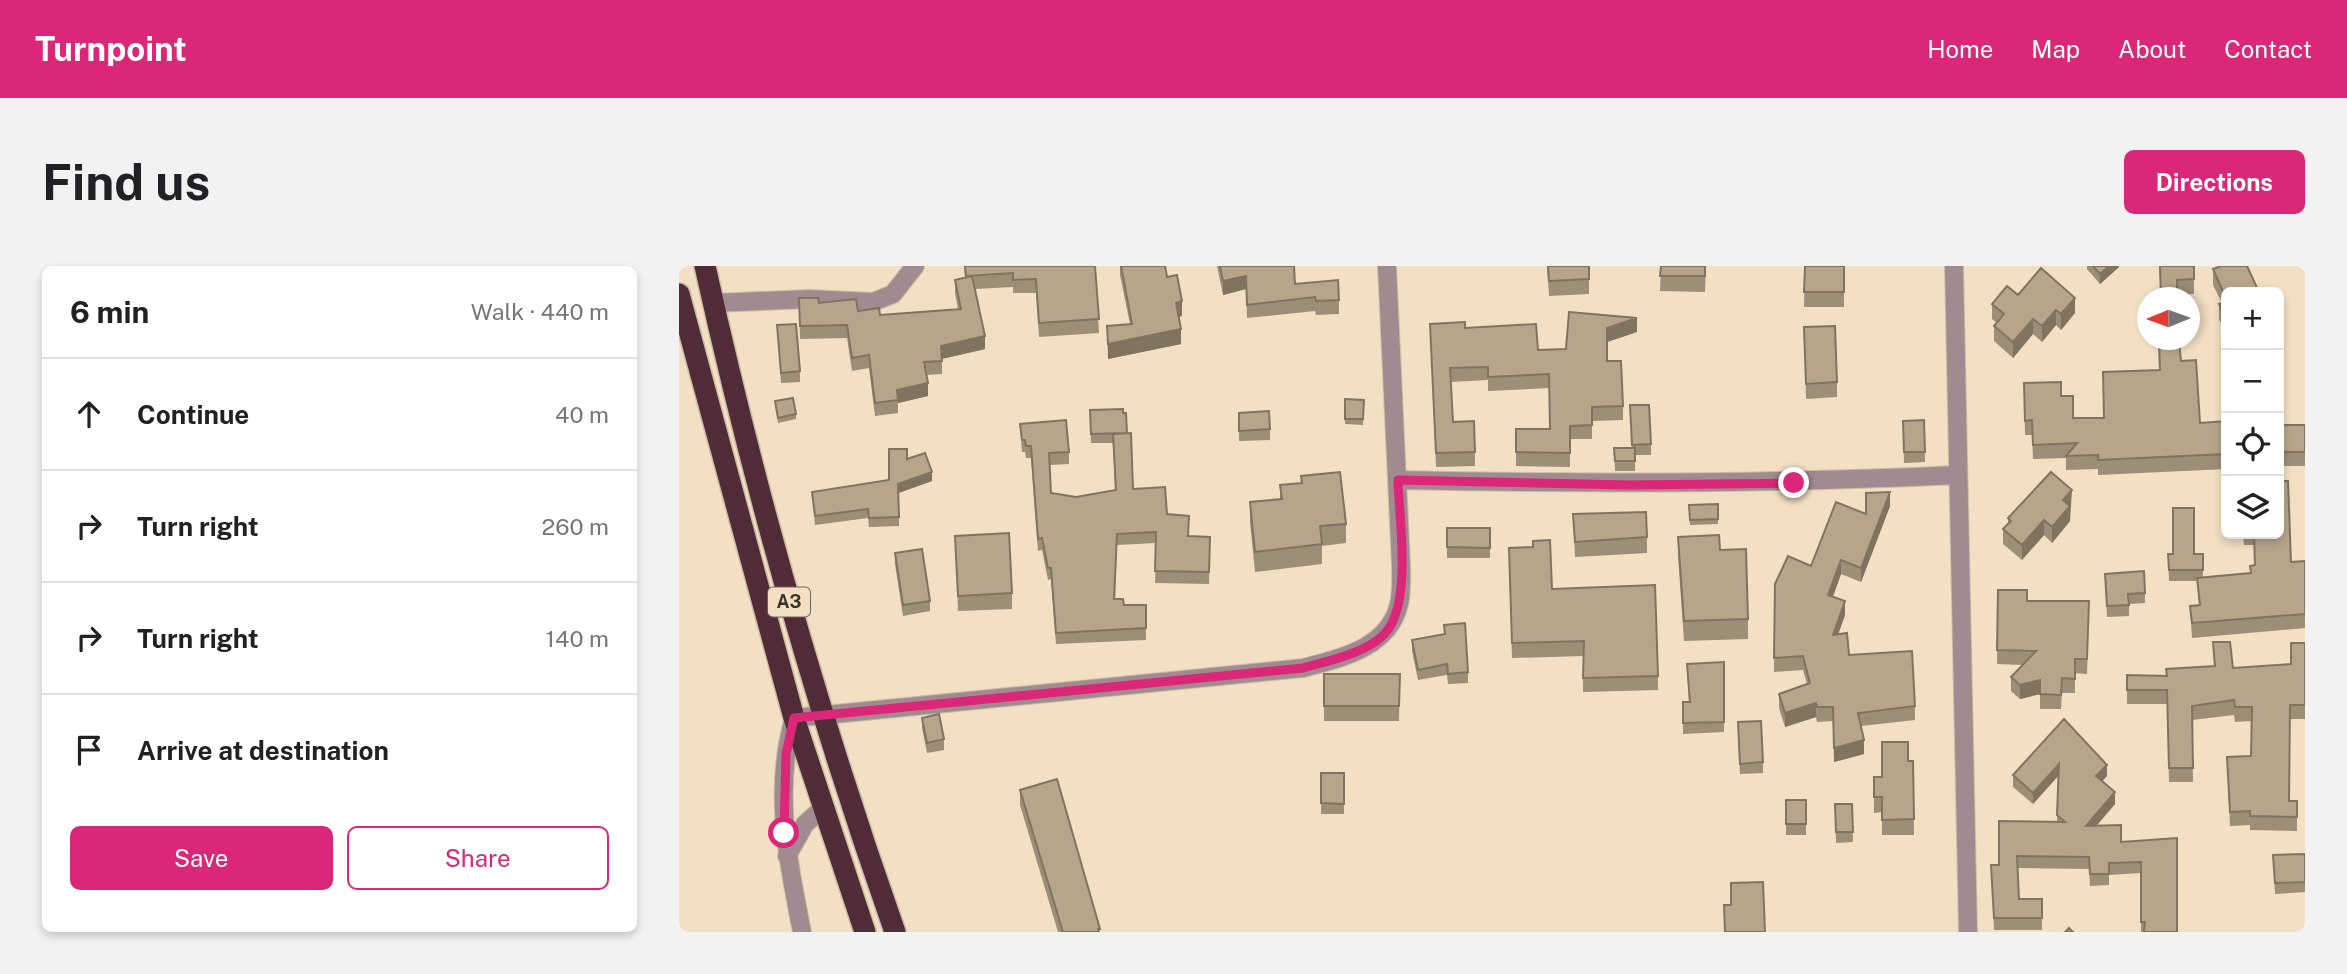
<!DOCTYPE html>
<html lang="en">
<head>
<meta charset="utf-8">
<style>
	:root { --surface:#fff; --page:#f2f2f2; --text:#202124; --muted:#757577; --line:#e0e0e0; --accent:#db2777 }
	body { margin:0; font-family:"Public Sans",sans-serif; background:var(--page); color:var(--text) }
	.controls { position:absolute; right:21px; top:21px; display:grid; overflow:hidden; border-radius:10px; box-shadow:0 4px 10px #0003 }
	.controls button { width:63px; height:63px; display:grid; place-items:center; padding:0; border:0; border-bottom:2px solid var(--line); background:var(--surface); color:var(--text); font:35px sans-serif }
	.compass { position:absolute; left:1458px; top:21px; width:63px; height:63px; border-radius:50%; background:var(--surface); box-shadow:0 4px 10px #0003; rotate:269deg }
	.stop { position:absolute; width:21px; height:21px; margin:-16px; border:5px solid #db2777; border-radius:50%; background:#fff }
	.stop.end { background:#db2777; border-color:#fff; box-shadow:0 2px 7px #0008 }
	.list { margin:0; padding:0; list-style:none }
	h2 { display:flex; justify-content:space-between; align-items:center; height:91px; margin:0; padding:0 28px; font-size:30px }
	h2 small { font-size:23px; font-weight:400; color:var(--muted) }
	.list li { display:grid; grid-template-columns:46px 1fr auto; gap:21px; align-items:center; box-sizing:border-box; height:112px; padding:0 28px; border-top:2px solid var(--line) }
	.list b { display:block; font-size:26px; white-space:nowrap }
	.list em { font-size:23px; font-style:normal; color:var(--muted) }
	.actions { display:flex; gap:14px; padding:21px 28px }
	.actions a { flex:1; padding:16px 0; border:2px solid var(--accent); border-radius:10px; text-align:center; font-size:24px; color:var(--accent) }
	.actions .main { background:var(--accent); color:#fff }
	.icon { flex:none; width:38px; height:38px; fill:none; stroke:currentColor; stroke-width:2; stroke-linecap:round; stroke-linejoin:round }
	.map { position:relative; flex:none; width:1626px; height:666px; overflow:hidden; border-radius:10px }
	header { display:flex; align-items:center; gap:42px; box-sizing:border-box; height:98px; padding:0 35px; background:var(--accent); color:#fff }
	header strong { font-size:33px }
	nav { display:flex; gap:38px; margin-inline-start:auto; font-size:24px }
	.intro { display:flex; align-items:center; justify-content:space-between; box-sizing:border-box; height:168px; padding:0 42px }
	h1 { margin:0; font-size:49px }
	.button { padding:18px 32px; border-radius:10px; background:var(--accent); color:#fff; font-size:24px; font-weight:700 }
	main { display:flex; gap:42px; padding:0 42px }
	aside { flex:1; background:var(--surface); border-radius:10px; box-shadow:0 4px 10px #0003 }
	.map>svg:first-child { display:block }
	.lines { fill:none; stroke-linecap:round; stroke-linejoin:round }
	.minor-casing { stroke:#cdbda5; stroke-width:20 }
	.highway-casing { stroke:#cdbda5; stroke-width:24 }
	.minor { stroke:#a08b90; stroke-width:18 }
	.highway { stroke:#512b37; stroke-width:21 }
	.wall { fill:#9d8e78 }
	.shaded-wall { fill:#807461 }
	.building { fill:#b7a58b; stroke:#807461; stroke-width:2 }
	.route { stroke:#db2777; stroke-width:9 }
	.labels { text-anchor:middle; stroke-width:6; stroke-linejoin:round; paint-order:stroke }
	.shield { fill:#f2dfc4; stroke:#716757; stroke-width:2 }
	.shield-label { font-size:18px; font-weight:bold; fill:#3a3328 }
</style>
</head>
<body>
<header>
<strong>Turnpoint</strong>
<nav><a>Home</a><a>Map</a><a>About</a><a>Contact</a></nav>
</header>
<div class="intro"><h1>Find us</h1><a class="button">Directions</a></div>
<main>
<aside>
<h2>6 min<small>Walk · 440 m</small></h2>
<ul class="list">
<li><svg class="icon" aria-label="ahead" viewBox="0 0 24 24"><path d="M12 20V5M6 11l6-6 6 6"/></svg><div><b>Continue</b></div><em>40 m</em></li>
<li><svg class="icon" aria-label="right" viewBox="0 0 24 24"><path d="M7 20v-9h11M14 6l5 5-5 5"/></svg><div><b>Turn right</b></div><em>260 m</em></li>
<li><svg class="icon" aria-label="right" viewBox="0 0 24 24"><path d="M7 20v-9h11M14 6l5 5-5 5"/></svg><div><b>Turn right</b></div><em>140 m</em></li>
<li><svg class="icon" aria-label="arrive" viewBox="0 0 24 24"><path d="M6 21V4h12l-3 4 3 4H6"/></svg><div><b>Arrive at destination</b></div></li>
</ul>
<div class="actions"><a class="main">Save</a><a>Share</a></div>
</aside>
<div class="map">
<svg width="1626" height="666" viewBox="0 0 1626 666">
	<rect width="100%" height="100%" fill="#f2dfc4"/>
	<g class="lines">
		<g class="minor-casing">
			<path id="minor" d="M1275,0L1289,666
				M34,37L130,33L194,36L214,28L236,0
				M719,214C906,218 1091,218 1278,209
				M108,590L126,558L144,542
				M123,666C109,594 94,524 115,452L624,402C662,392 710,382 720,338C723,326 722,311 722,299L708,0"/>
		</g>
		<g class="highway-casing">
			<path id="highway" d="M26,0C76,226 139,448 216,666
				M0,28L115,452L186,666"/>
		</g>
		<use href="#minor" class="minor"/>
		<use href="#highway" class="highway"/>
	</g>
	<path class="wall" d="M285,0H416L420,67L360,71L357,27H334V21L296,23L306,83L263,93V108L247,109L249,130L219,137V147L196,150L190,102L173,105L168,72L121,73L120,32L140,37L201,49L279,43L276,27V14L286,12Z
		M441,0H463L488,11L503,50L500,51L502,78L429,93L428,60L451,58L441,9Z
		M538,0H615L616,18L660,34V48L637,49L636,45L568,52L567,23L544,29Z
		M868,0H910V28L870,30Z
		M982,0H1027L1026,26L981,25Z
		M1126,0H1165V41H1125Z
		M1408,0H1440V1L1421,18L1408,3Z
		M1480,0H1515V28H1498V32H1482Z
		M1534,3L1547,26V68L1540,53V38L1543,37L1534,19Z
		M1339,29L1396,47L1382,64L1377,59L1363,76L1354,68L1334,92L1315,75V60L1318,57L1313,53V38Z
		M751,58L786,62L859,84L887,83L958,66L928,76V95L944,140V154L913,155V173H891V201L837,200V163H871L870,122L809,125V114L772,116L774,156L796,186V200L757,201Z
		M98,59L121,105V116L102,117Z
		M1125,61L1158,116V131L1127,133Z
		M1479,74H1500L1502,95L1521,157L1547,155V203L1419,209V203L1387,204V192L1354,193L1353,169H1346L1345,117L1382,130L1394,152H1425L1424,106L1480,104Z
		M666,133L685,134L684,159L666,158Z
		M96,135L117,148V153L99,157Z
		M951,139L972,178V189H956V205H936L935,182H953Z
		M411,144L448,167L454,223L488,248L510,270L531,271L530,318L476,317L477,277L438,279L436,333L445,339H467V374L377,378L372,313L369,314L363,284L359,285L352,192H347L346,186H343L341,158L390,186V198L371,199L372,227L397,231L436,224L434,177H412Z
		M560,147L591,163V174L560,175Z
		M1245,154L1246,196L1225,197L1224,155Z
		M1600,159H1626V200H1600Z
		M228,193L253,215L220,227V260L190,261L189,252L136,259L133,226L210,214Z
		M622,210L667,258V277L643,280V298L576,306L571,256V236L601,233V219L622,217Z
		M1039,238V258L1011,259L1010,239Z
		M1211,240L1182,316L1162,308L1154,331L1166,349L1159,368L1170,389L1236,440V454L1182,460L1185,488L1155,496L1154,455L1138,456L1137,451L1106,461L1100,442V428L1128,418L1124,404L1095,406L1096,318L1132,300L1187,247Z
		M1393,240L1391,241V255L1373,277L1365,269L1343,294L1324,278V263L1329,257V252Z
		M894,248L968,271V287L896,291Z
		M768,262H811V292H768Z
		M1564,268H1600L1612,296L1626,295V362L1513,372L1511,340L1520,339L1518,315H1490L1489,288H1524V312L1571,307V300L1576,299L1575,279H1565Z
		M276,270L333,327V343L279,345Z
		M999,271L1041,284L1069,353V373L1005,375L999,290Z
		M216,287L251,335V345L224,350L216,298Z
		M830,297L873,323L979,410V424L904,426V390L833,392Z
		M1426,308L1466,327V337L1450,338V350L1428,351Z
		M1319,324L1348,335H1410L1408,408L1396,407V427H1383L1382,443H1361V428L1341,433L1332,425V411L1344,399L1318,398Z
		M765,359L789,406V417L769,418L768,409L739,414L733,385V374L765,368Z
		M1534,376L1554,402L1612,398L1626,377V453H1611V535H1618V565L1571,564V559L1551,560L1548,491L1572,490L1573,455L1556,456L1555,449L1513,454L1514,516H1490L1488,438H1448V409L1487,410L1535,400Z
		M1045,396V466L1004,468V436H1010L1008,398Z
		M645,408H721L720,455H645Z
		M243,452L265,473V484L248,487L243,462Z
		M1059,466L1084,496V507L1061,508Z
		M1229,495H1234L1235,569H1203V546L1195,547V526L1203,511Z
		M642,507H665V548H642Z
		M1334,509L1428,510L1423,515L1436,538L1417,560L1442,576L1498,572V666H1462V607L1430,609V619L1411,620L1410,603L1338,602L1340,633H1363V664H1315L1312,599H1320L1378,556L1379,510L1354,538L1334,521Z
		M341,524L421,666H379L341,539Z
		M1107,534H1127V569H1107Z
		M1156,538H1173L1174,576L1157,577Z
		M1626,588V626L1596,628L1594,589Z"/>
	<path class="shaded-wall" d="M1430,0H1440V1L1421,18V8Z
		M567,10V23L544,29V15Z
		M1396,32V47L1382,64V48Z
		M503,35V50L497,51V37Z
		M1377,44V59L1363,76V60Z
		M958,52V66L928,76V62Z
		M1354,53V68L1334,92V76Z
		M502,63V78L429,93V78Z
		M306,70V83L262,93V80Z
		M249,117V130L219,137L218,124Z
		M253,206V215L219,227V218Z
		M1393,224L1391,255L1373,277V261L1384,234Z
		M1211,226V240L1182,316V302Z
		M1365,254V269L1343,294V279Z
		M1162,294V308L1149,343V329Z
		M1166,335V349L1154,383V369Z
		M1361,414V428L1341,433V419Z
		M1137,437V451L1106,461V447Z
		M1185,474V488L1155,496V482Z
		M1380,498V509L1354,538V527Z
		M1428,499V510L1417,522V510Z
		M1436,526V538L1407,572V560Z"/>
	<path class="building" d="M286,0H416L420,53L360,57L357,13L334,14V7L287,10Z
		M442,0H486L488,11L498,9L503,35L497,37L502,63L429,78L428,60L453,58Z
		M541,0H615L616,18L659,14L660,34L637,35L636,31L568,39L567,10L544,15Z
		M869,0H910V13L870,15Z
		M982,0H1026V10H981Z
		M1126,0H1165V26H1125Z
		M1414,0H1430L1421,8Z
		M1481,0H1515V13L1498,14V32H1482Z
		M1542,0H1568L1580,26H1547V32L1534,3Z
		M1362,2L1396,32L1382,48L1377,44L1363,60L1354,53L1334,76L1315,60L1325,48L1313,38L1328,20L1339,29Z
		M293,10L306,70L262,80L263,95L245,96L249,117L218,124L219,134L196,137L190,89L173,92L168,59L121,60L120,32H139L140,37L177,33L179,45L200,42L201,49L282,43L276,14Z
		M1547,35V53L1540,38Z
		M890,46L958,52L928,62V95H942L944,140L913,141V159L891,160V187L837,186V163H871L870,108L809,111V101L771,102L774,156L795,155L796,186L757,187L751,58L786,56V62L857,58L859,84L887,83Z
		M117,58L121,105L102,107L98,59Z
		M1156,60L1158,116L1127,118L1125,61Z
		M1480,74H1500L1502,95L1517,94L1521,157L1547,155V188L1419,194V189L1387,190L1398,177L1354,179L1353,154L1346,155L1345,117L1382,116V130H1394V152H1425L1424,106L1481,104Z
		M114,132L117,148L99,152L96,135Z
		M666,133L685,134L684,153H666Z
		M951,139H970L972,178L953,179Z
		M444,143V147H447L448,167L412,168L411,144Z
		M590,145L591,163L560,165V147Z
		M387,154L390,186L370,187L372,227L397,231L437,224L434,168L452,167L454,223L486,221L488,248L510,250L509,270L531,271L530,306L476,305L477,266L438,268L435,333H444L445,339H467V362L377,367L372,302H369L363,272L359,273L352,180H347L346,174H343L341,158Z
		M1245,154L1246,186H1225L1224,155Z
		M1600,159H1626V186H1600Z
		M935,182H956V195H936Z
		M210,183H228V193L246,187L253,206L219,218L220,251L190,252L189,243L136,250L133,226L210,214Z
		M661,206L667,258L641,260L643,278L576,286L571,236L603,233L601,219L623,217L622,210Z
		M1372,206L1393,224L1384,234L1391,240L1373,261L1365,254L1343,279L1324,263L1332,255L1329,252Z
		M1600,215H1609L1612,296L1626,295V348L1513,357L1511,340L1521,339L1518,312L1572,307L1571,300L1576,299L1575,268H1600Z
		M1211,226L1182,302L1162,294L1149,329L1166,335L1154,369L1168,367L1170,389L1233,385L1236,440L1179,447L1185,474L1155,482L1154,441H1138L1137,437L1106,447L1100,428L1131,417L1124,390L1095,392L1096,318L1109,290L1132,300L1157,236L1187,248V227Z
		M1039,238V253L1011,254L1010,239Z
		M1494,242H1515V288H1524V304H1490L1489,288H1494Z
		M967,246L968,271L896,276L894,248Z
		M768,262H811V282L768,281Z
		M330,267L333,327L279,330L276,270Z
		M1040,269L1041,284L1067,283L1069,353L1005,355L999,271Z
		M871,274L873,323L976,319L979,410L904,412L905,375L833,377L830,282L854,281V275Z
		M243,283L251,335L224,339L216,287Z
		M1465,305L1466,327L1449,328L1450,339L1428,340L1426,308Z
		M1319,324H1348V335H1410L1408,393H1396V413L1383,412L1382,429L1361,428V414L1341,419L1332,411L1357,385L1318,384Z
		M786,357L789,406L769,408L768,398L739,404L733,374L766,368L765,359Z
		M1534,376H1551L1554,402L1612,398V377H1626V439H1611L1610,535H1618V551L1571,550V545L1551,546L1548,491L1572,490L1573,441H1556L1555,434L1513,440L1514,502H1490L1488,424H1448V409L1488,410L1487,403L1536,400Z
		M1045,396V456L1004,457V436H1011L1008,398Z
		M645,408H721L720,440H645Z
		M260,448L265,473L248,477L243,452Z
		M1385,453L1428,499L1417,510L1436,526L1407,560L1442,559V576L1498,572V666H1465L1466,656H1462V596L1430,597V608H1411L1410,591L1338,590L1340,633H1363V652H1315L1312,599H1320V555L1386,556L1378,549L1380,498L1354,527L1334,509Z
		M1082,455L1084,496L1061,498L1059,456Z
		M1203,476H1229V495H1234L1235,553L1203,554V531H1195V511H1203Z
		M642,507H665V538L642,537Z
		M378,513L421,663H419L420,666H384L341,524Z
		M1107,534H1127V558H1107Z
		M1156,538H1173L1174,566H1157Z
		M1626,588V616L1596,617L1594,589Z
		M1084,616L1086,666H1046L1045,639H1052V617Z
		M1390,662L1394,666H1386Z"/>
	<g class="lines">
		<path class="route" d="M105,567L107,488L115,452L624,402C649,395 692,386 708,365C733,332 720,254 719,214L951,219L1115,217"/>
	</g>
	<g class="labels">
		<rect class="shield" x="89" y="321.5" width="42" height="29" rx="5"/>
		<g class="shield-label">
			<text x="110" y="342">A3</text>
		</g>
	</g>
</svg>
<div class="controls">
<button>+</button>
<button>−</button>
<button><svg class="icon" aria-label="locate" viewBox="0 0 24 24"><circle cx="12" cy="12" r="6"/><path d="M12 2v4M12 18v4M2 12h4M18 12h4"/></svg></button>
<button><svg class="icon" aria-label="layers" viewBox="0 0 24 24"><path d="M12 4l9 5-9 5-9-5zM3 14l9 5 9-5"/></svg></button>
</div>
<svg class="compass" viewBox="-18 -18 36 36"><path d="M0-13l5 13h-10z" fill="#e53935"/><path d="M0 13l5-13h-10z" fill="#757577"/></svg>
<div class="stop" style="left:105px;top:567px"></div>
<div class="stop end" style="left:1115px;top:217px"></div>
</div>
</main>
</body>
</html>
